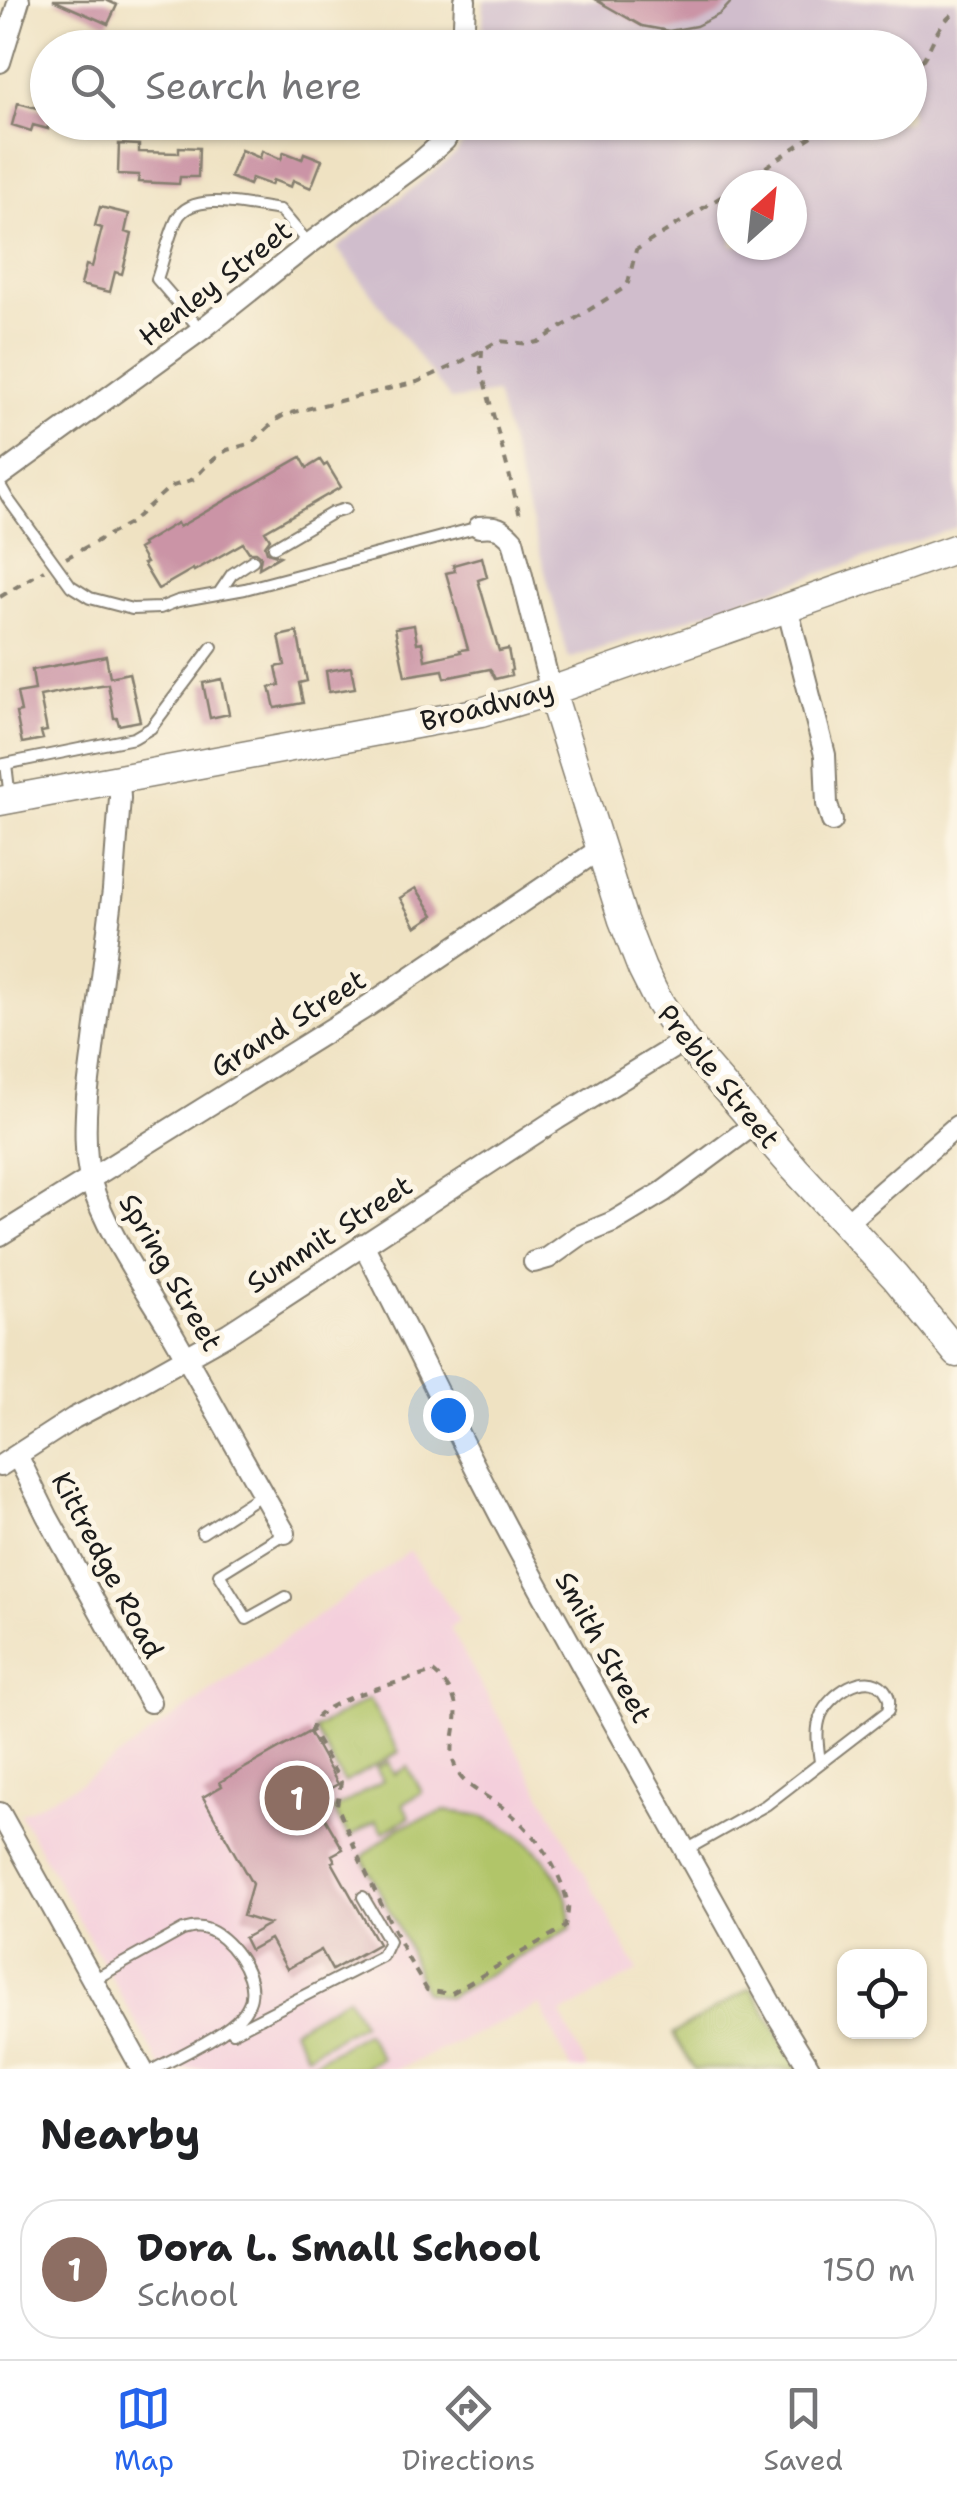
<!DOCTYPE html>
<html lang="en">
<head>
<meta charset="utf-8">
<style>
	:root { --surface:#fff; --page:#f6f6f6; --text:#202124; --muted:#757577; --line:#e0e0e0; --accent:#2563eb }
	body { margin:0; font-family:"Shantell Sans",sans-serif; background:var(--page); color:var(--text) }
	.controls { position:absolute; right:30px; bottom:30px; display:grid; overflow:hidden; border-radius:20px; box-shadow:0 2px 8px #0004 }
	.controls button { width:90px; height:90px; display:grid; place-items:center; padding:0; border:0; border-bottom:2px solid var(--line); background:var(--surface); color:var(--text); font:50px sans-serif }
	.compass { position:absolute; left:717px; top:170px; width:90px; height:90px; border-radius:50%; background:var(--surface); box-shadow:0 2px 8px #0004; rotate:27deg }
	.you { position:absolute; left:448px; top:1415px; width:35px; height:35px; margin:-25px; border:8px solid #fff; border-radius:50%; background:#1a73e8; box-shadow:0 0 0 15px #1a73e833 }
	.badge { display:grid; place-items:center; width:65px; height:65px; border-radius:50%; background:var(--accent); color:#fff; font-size:32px; font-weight:700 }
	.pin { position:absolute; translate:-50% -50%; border:5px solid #fff; box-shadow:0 2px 10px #0006 }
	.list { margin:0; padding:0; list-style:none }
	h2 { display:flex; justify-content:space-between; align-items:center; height:130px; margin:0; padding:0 40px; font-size:42px }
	h2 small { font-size:32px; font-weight:400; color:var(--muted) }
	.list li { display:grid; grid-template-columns:65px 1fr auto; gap:30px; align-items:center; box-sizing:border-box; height:140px; margin:0 20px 20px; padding:0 20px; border:2px solid var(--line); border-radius:40px }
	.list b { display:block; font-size:38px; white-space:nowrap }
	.list p { margin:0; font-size:32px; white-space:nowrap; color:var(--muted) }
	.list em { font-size:32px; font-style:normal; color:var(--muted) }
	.icon { flex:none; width:55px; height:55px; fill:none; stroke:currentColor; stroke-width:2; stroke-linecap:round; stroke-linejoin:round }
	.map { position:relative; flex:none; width:957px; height:2069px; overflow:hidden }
	.search { position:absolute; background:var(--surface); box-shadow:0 2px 8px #0004; left:30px; right:30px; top:30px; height:110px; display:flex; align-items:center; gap:25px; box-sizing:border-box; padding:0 35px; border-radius:55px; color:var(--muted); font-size:38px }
	.sheet { height:290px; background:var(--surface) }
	nav { display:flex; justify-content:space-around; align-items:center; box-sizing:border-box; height:140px; border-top:2px solid var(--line); background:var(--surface); font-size:28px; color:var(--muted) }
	nav a { display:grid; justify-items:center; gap:5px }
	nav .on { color:var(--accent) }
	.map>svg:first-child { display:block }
	.built { fill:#f4cfdc }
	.industrial { fill:#d0bdcc; fill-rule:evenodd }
	.green { fill:#b1c569; stroke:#667042; stroke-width:2.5 }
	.building { fill:#cb94a6 }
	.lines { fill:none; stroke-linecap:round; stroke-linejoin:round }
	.lane-casing { stroke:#867f6f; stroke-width:14 }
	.street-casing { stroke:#867f6f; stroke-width:24 }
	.secondary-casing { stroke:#867f6f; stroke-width:31 }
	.path { stroke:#867f6f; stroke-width:4; stroke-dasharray:8 8; stroke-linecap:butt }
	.lane { stroke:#fff; stroke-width:10 }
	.street { stroke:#fff; stroke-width:20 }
	.secondary { stroke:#fff; stroke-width:28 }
	.labels { text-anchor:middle; stroke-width:10; stroke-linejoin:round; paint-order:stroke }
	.street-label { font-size:28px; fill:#1c1c1c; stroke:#fcf5e5 }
</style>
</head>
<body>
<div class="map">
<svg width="957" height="2069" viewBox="0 0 957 2069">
	<rect width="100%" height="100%" fill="#fcf5e5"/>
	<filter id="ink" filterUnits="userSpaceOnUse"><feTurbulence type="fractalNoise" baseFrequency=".01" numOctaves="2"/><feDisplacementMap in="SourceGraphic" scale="20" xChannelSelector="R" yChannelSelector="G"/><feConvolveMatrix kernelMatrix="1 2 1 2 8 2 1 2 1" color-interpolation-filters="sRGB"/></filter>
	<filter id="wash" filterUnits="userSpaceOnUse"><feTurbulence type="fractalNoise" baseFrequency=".0048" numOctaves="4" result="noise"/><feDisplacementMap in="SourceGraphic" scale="40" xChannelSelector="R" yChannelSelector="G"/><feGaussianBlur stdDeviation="2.25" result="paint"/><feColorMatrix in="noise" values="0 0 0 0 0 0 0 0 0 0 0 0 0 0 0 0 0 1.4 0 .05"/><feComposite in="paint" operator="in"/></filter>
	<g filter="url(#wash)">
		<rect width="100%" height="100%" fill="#efe2c2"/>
		<path class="built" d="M410,1551L459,1620L450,1628L638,1971L561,2014L587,2068L584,2069H571L540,2005L398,2069H162L20,1814L82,1782Z"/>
		<path class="industrial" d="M484,0H957V527L569,659L496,393L451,400L337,248L456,154L474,123L910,122V48L482,47ZM732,185H792V245H732Z"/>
		<path class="green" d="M369,1699L399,1752L344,1783L314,1729Z
			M389,1762L395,1774L408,1767L422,1792L403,1804L410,1817L383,1832L376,1821L349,1837L333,1810L383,1781L376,1768Z
			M445,1811C458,1813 473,1813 484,1817C531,1835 571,1876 571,1928L448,1997L424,1992L405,1941L362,1857L399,1827Z
			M751,1988L799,2069H694L673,2034Z
			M347,1997L362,2023L307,2055L292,2029Z
			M366,2032L381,2058L362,2069H314L311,2064Z"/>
		<g id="blocks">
			<path class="building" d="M53,0H106L117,5L108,24Z
				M596,0H733L720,14L696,26L669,31L642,26Z
				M18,103L48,111V129L33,125L31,131L12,125Z
				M119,144L139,145V152L179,153V147L199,148L198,177H180L179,184L138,182L139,175L118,174Z
				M241,150L260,158L262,151L281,159L284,152L302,159L304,153L322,160L311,188L293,180L291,187L273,180L271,185L252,178L249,185L230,177Z
				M100,207L129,214L125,232L132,234L122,274L115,272L110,292L81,285L86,265L92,267L102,228L95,226Z
				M301,457L307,468L320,460L324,466L327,464L341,487L265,531L270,539L265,546L267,552L280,556L259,568L261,556L256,552H249L243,543L194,571L193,569L158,589L143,564L146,563L138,549L143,546L142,544L177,523L179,527Z
				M482,557L487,577L478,580L499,651L508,649L512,670L510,671L511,675L495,679L490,669L445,678L443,670L405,676L395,628L414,625L417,643L422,642L425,660L461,652L460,650L468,649L446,573L455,571L453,565Z
				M297,632L307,681L299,683L303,703L275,708L270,687L280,685L276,667L285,665L279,636Z
				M106,656L110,677L129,673L140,721L119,725L117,718H114L108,684L75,689L40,696L47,731L41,732L43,739L22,743L16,713L21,712L17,693L35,690L32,670Z
				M351,667L355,688L329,692L326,671Z
				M222,679L229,714L210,718L203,683Z
				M416,888L434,915L416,927L400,898Z
				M309,1732L338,1784L313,1798L343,1849L332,1855L335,1861L332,1862L378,1944L332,1970L321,1950L287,1969L270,1939L250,1950L244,1938L269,1924L243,1916L252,1884L203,1797L222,1786L220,1782Z"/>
		</g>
	</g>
	<g filter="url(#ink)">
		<use href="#blocks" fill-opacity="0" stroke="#867f6f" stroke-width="2.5"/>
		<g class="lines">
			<g class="lane-casing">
				<path id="lane" d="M201,330L157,279C164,259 168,237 177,219C192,189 253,207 280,210L309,244
					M0,485L8,499L71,586L90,598L132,609L160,608L178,601L245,589L479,527
					M274,547L332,513L345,509
					M219,593L232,574L253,560
					M6,764L10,798
					M0,765L134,738L151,728L212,647
					M202,1533L262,1494
					M285,1533L219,1574L247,1619L286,1597
					M686,1850L766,1805L888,1711C890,1702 890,1697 884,1689C866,1668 829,1695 821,1715C815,1730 818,1746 820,1762
					M93,1980L183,1930C191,1928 198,1926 206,1929C228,1935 255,1973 251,1996C251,2002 245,2012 241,2016C224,2036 178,2056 155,2069
					M233,2032L382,1956L389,1941L363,1897"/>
			</g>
			<g class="street-casing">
				<path id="street" d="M463,48L465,0
					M0,62L19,0
					M0,476L201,330L309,244L419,163L445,140L455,122
					M479,527C496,525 502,528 513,540L551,691
					M787,607L825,755L827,804L832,821
					M119,779L120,798L113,890L87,1097C85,1125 84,1155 91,1182C106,1233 144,1285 171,1331C210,1398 246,1466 285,1533
					M846,1223L957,1126
					M0,1235L368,1006L600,849
					M363,1244C418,1350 468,1458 525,1562C609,1715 694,1867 780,2020L810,2069
					M534,1262L548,1258L579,1236L613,1222L663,1192L756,1123
					M17,1455L47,1516L150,1702
					M0,1466L74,1418L124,1392L229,1333L557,1119L684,1041
					M0,1813L142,2069"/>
			</g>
			<g class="secondary-casing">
				<path id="secondary" d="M551,691L623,920L642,969L656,997L684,1041L795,1169L895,1277L957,1353
					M0,801L481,712L551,691L957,548"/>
			</g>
			<path class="path" d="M910,72C935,55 929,29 957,11
				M739,185L833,122
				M482,350L481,369L520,515L516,519
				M66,558L130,523L170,487L194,479L210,462L227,450L252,443L276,420L286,414L417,382L459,363L498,341L529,344L538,342L624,288L628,283L636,250L732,190
				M0,597L44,570
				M433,1672C479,1709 440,1736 457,1771C464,1786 486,1795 499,1805C531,1827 560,1866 568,1905C569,1912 566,1920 565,1927L450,1994L427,1990L406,1955L359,1858L337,1805L341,1782L311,1730C313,1726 315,1719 318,1716C338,1695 404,1682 433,1672Z"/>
			<use href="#lane" class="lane"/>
			<use href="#street" class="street"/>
			<use href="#secondary" class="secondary"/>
		</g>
	</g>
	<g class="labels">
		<g class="street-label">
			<text transform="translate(215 283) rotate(-38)" y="10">Henley Street</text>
			<text transform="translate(487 705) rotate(-14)" y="10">Broadway</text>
			<text transform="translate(288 1023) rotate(-32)" y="10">Grand Street</text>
			<text transform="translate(719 1076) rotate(51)" y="10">Preble Street</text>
			<text transform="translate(329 1234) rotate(-33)" y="10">Summit Street</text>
			<text transform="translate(171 1272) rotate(60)" y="10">Spring Street</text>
			<text transform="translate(108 1565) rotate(62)" y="10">Kittredge Road</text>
			<text transform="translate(604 1647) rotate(61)" y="10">Smith Street</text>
		</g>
	</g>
</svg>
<div class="controls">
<button><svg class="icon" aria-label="locate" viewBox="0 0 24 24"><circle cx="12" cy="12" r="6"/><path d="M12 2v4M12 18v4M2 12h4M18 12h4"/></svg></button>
</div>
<svg class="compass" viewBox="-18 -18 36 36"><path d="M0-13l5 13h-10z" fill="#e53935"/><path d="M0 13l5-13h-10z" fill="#757577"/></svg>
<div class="you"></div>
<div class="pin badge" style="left:297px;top:1798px;background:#8d6e63">1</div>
<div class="search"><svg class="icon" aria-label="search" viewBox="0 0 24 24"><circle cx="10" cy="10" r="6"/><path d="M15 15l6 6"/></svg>Search here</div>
</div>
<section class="sheet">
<h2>Nearby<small></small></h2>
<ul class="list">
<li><span class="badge" style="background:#8d6e63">1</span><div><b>Dora L. Small School</b><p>School</p></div><em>150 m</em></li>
</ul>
</section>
<nav>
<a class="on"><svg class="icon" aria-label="map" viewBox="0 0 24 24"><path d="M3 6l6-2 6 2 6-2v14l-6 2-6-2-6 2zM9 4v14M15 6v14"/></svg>Map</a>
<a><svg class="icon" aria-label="directions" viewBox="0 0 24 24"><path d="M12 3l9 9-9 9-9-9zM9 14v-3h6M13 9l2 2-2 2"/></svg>Directions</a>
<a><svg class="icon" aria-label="saved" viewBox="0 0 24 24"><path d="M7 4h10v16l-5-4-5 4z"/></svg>Saved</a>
</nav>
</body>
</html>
